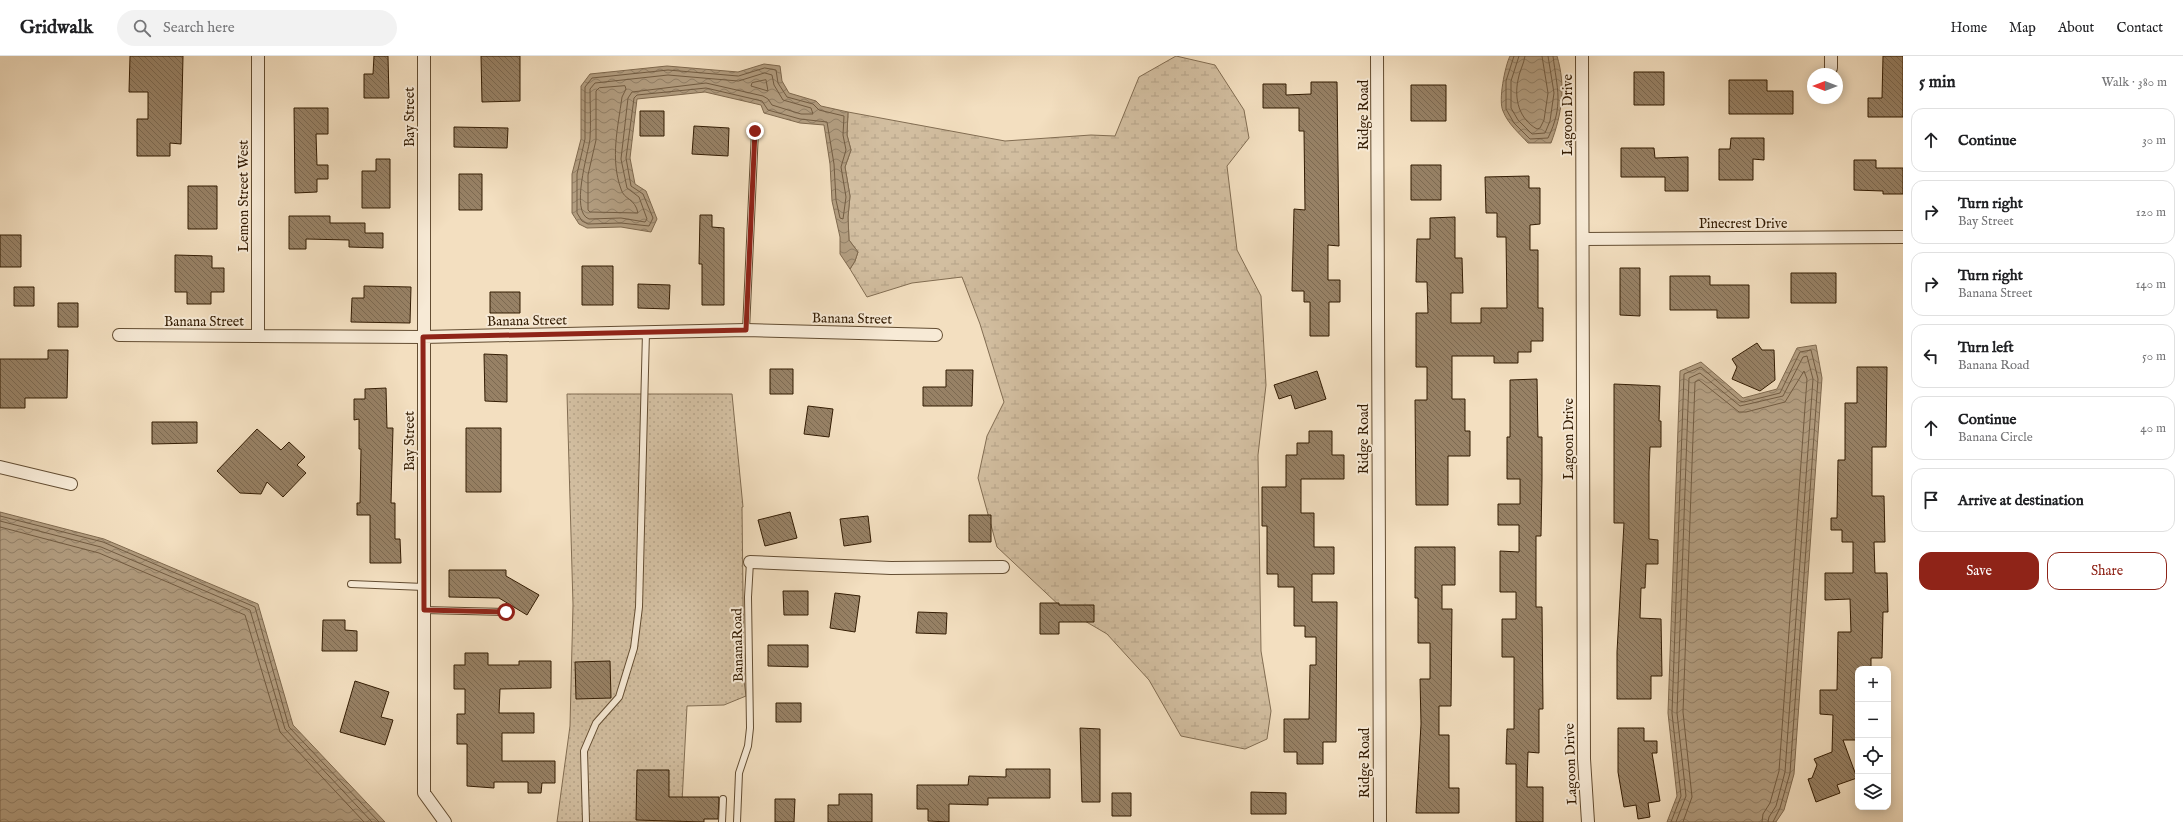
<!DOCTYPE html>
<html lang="en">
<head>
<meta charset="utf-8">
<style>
	:root { --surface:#fff; --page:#f2f2f2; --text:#202124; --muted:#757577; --line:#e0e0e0; --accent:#8f2418 }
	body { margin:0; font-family:"IM FELL English",serif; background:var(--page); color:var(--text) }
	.controls { position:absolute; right:12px; bottom:12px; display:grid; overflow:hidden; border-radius:8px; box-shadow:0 2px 10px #0003 }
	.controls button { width:36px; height:36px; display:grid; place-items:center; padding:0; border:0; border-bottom:1px solid var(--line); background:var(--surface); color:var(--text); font:20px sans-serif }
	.compass { position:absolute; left:1807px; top:12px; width:36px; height:36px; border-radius:50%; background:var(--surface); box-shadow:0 2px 10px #0003; rotate:270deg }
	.stop { position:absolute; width:12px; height:12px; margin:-9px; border:3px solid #8f2418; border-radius:50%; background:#fff }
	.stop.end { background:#8f2418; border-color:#fff; box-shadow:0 1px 4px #0008 }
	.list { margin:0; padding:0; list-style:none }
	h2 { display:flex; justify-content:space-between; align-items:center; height:52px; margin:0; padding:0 16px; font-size:17px }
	h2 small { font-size:13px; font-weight:400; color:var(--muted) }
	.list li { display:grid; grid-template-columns:26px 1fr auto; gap:12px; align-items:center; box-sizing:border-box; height:64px; margin:0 8px 8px; padding:0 8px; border:1px solid var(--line); border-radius:12px }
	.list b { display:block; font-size:15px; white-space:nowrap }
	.list p { margin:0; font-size:13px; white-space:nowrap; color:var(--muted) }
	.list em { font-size:13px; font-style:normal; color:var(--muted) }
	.actions { display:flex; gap:8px; padding:12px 16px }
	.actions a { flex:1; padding:9px 0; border:1px solid var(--accent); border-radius:12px; text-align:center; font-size:14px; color:var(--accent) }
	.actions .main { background:var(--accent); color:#fff }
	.icon { flex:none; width:22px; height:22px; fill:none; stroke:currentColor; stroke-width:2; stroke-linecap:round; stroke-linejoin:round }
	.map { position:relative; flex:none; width:1903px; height:766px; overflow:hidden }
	header { display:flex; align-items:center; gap:24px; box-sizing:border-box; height:56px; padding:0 20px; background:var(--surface); border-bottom:1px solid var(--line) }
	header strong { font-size:19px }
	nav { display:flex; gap:22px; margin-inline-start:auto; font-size:14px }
	.search { width:280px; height:36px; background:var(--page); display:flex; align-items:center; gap:10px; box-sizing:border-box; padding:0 14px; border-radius:22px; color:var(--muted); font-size:15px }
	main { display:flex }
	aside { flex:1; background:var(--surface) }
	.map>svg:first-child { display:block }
	.grass { fill:url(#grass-dots); stroke:#826d52 }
	.wetland { fill:url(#wetland-marsh); stroke:#826d52 }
	.water { fill:url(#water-waves); stroke:#7f694e }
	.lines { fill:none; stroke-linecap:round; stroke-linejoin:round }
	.shore { stroke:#725c42; stroke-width:1 }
	.building { fill:url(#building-back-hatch); stroke:#331c03 }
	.service-casing { stroke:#634d32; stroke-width:8 }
	.minor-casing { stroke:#634d32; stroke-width:14 }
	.service { stroke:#f7ead6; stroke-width:6 }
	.minor { stroke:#f7ead6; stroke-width:12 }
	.route { stroke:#8f2418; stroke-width:5 }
	.labels { text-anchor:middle; stroke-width:4; stroke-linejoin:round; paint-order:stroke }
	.street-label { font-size:14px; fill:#331c03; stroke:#f7ead6 }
</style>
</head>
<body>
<header>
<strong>Gridwalk</strong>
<div class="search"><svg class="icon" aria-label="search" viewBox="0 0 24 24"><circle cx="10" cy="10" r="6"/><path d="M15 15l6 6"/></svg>Search here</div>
<nav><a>Home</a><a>Map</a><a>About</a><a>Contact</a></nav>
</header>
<main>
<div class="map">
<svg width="1903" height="766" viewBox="0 0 1903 766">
	<defs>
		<pattern id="grass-dots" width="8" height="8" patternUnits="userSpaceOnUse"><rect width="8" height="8" fill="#d2bea0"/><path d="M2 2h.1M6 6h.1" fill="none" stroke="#b5a388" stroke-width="1.8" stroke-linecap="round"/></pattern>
		<pattern id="wetland-marsh" width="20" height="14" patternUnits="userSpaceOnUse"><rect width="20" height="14" fill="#d2bea0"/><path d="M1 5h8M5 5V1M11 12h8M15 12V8" fill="none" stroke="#b5a388"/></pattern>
		<pattern id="water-waves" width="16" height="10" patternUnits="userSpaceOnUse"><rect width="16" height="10" fill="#b29d80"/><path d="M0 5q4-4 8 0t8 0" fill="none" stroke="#917f67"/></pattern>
		<pattern id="building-back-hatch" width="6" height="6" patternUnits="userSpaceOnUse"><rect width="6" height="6" fill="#978165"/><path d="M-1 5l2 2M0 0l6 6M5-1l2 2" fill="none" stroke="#7c6951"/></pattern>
	</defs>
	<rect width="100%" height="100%" fill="#f3dfc0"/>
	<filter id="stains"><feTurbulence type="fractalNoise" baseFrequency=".005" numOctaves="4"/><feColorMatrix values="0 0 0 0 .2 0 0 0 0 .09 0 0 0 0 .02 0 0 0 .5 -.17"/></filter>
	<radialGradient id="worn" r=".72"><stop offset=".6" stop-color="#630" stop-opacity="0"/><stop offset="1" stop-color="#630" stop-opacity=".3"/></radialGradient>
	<path class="grass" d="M567,338H732L743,451H742L744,625L746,640L724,649L687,650L681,766H557L570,670L573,549Z"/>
	<path class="wetland" d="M1176,0L1215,9L1244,54L1249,82L1227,110L1237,194L1261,240L1266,329L1258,399L1261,595L1271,655L1267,683L1245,693L1181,680L1149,624L1107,578L1061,551L997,491L978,422L987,380L1004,346L980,268L962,221L912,227L867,241L850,213L855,205L858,196L849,184L848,161L850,140L845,111L851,94L847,79L848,56L1005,85L1091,79L1115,80L1139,21Z"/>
	<path class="water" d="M1510,0H1557C1566,30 1562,58 1551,87H1528C1519,77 1508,68 1503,55C1498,45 1505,10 1510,0Z
		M764,8L780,10L782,25L789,37L816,45L821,50L848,56L847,79L851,94L845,111L850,140L848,161L849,184L858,196L855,205L850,213L840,198V181L832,145L830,108L824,69L800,67L764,57L761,49L705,36L637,43L630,102L635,128L646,135L657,163L651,176L621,171L587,172L579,168L572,157V118L581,83V30L590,18L667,10L738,16Z
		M1816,289L1822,322L1794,718L1784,754L1776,766H1667L1677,740L1668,657L1680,315L1701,306L1743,342L1777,333L1797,292Z
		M0,456L104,483L258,548L293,669L385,766H0Z"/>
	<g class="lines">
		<path class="shore" d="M1514,0L1506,25V53L1514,67L1530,83L1548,82C1564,49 1557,33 1553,0
			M1519,0L1511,25V52L1518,64L1532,78L1545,77L1550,65L1554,37L1548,0
			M1525,0C1524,8 1519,16 1518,24C1514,43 1519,63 1537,73L1540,72L1544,64L1548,37L1542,0
			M765,12L776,14L778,27L787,41L813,48L819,54L844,60L843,79L846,94L841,111L846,141L843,163L840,162L836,144L834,108L827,66L800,63L768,54L762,45L706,32L637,39L634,42L626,102L631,130L643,138L653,162L649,170L621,167L588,168L582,165L577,157V118L585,83V31L592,22L668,14L738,20Z
			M765,17L772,19L774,29L783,44L811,52L813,58H801L772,49L768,43L763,40L706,27L632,36L628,42L621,103L627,132L639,141L647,163L645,166L621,162L589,163C570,156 588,98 590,83C591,67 590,50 590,33L595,27L668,19L738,25Z
			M766,24L768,35L751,30L752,27Z
			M625,30L626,33L622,41C618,71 610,103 621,133C624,144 635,142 638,157L590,156L588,154V119L596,84V35L599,32Z
			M0,460L103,486L255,551L289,671L379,766
			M0,465L101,491L250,554L285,673L372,766
			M0,471L99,497L245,559L280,676L364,766
			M1671,766L1681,740L1672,657L1684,318L1701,311L1740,345L1744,346L1780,337L1800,296L1811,294L1818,323L1790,717L1780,752L1773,766
			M1676,766L1686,740L1677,657L1689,322L1700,317L1740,350L1783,340L1803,301L1807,300L1813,323L1785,716L1776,750L1769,761L1768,766
			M1683,766L1692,741L1683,656L1695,326L1699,324L1739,356H1746L1785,346L1804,315L1807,323L1779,715L1770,747L1763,758L1762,766"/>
	</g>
	<path class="building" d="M130,0H183L181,88L170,87V100H137V63H148V36H129Z
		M374,0H388L389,42H364V18H373Z
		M481,0H520V45L482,46Z
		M1883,0H1903V61H1868V42H1882Z
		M1634,16H1664V49H1634Z
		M1729,24H1767V35H1793V58H1729Z
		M1311,26H1337L1339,190L1328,189V224H1340V246H1329V280H1310V246H1304V235H1292L1294,153L1305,154L1304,75H1299V52H1263V28H1286V39L1311,38Z
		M1411,29H1446V65H1411Z
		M294,52H328V78H316L317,109H328V123H317V136L295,137Z
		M640,55H664V80H640Z
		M694,70L729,72L728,100L692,98Z
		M454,71L508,72L507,92L454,91Z
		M1731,82H1764V104L1753,103V124H1719V93H1730Z
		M1621,92H1654L1655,102L1688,101V135H1665V121H1621Z
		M376,103H390V152H362V115H376Z
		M1854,104H1876V112H1903V138H1883V135L1854,134Z
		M1411,109H1441V144H1411Z
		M459,118H482V154H459Z
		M1529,120V132H1540V168L1530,169V194H1538V252H1543V285H1531V296H1518V307H1494V300H1452V343H1465V375H1470V400H1448V449H1416L1415,344H1427V311H1416V257H1428L1427,226H1416L1417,183H1430V162L1455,161V202H1462L1463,237H1451V267H1481V252H1507L1506,181H1497V157H1486L1485,121Z
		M188,130H217V173H188Z
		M700,159H712V171L724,172V249H702V208H699Z
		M289,160H330V167H365V177H383V192L349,191V184L306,183V193H289Z
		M0,179H21V211H0Z
		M175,199L212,200V212H224V236H211V248H187V236H175Z
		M582,210H613V249H582Z
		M1620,212H1640V260L1620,259Z
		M1791,217H1836V247H1791Z
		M1670,220H1710V229H1749V262H1717V254H1670Z
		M638,228L670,229L669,253L638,252Z
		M364,230L411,231L410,267L351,266L352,242H364Z
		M14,231H34V250H14Z
		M490,236H520V257H490Z
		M58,247H78V271H58Z
		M1757,287L1762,294H1774L1775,324L1760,335L1732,323L1737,311L1732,303Z
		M48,294H68L67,342H25V352H0V303H48Z
		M484,298L507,299V346L485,345Z
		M1857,311H1887L1886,391H1872V440H1884L1885,486H1874L1875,517H1887L1888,556H1883L1882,602H1871V613H1858V684H1843L1857,722L1837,729L1840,737L1816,746L1808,723L1812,722L1817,709L1814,703L1832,696L1833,659L1820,658V634H1837L1838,576H1851L1850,543L1825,544V517H1853V486H1842V474H1831V462H1837L1838,404H1845V347H1857Z
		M770,313H793V338H770Z
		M946,314H973L972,350H923V331H946Z
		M1317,315L1326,343L1295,353L1291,339L1279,343L1274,329Z
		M1537,323L1538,381H1542V423L1541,480H1536V551H1542L1543,653H1539V697L1528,696L1527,731H1543V766H1516V708H1506L1507,673H1514V601H1502V563H1516V536H1500V495L1519,496V469H1498V448H1520V423H1507V381H1510V324Z
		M1614,328L1660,330L1659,365H1661V391H1650L1649,416V483L1658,484V508H1646L1645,532H1641L1640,562L1661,563L1662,620H1651V643H1617V596L1624,467H1614Z
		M386,332L387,372H393L391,447H395V483H400L401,507H370V459H357V447H360L361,393H359V363L354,364V343H365V333Z
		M808,350L833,353L829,381L804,378Z
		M152,366H197V387L152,388Z
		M466,372H501V436H466Z
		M257,373L281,394L289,386L305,401L297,409L306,417L283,441L267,426L261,438L240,437L217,415Z
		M1309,375H1332V399H1344V423H1301V457H1314V491H1334V518H1312V546H1337L1336,686H1323V708H1297V696H1284V663H1309L1310,609H1316V581H1305V570H1294V531H1278V518H1267V470H1262V431H1286V399H1297V387H1309Z
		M790,456L797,482L765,490L758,464Z
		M969,459H991V486H969Z
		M868,460L871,486L844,490L840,463Z
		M1415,491H1455V529H1442V553H1452L1451,650H1439V679H1449V732H1459V757H1416L1421,668L1420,623H1430V587H1418V542H1415Z
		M449,514H506V520L539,539L527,559L499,542L449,541Z
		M783,535H808V559H784Z
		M835,537L860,540L855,576L830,572Z
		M1040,547H1059V549H1094V566H1059V578H1040Z
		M918,556L947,557L946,578L916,577Z
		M323,564H345V574L357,575V595H322Z
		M768,589H808V611L768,610Z
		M465,597H488V609H519V605H551V632L500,633L499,657H534V677H502V705H555V727H542L541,737H528V726H494V732L467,730V688H457V658H465V633H454V609H465Z
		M610,605L611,642L576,643L575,606Z
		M355,625L389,636L381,661L393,664L385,689L340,676Z
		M776,647H801V666H776Z
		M1080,672L1100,673V746H1082Z
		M1618,672H1644V685H1657V697H1652L1660,745L1648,747L1650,761L1638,763L1636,749L1624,751L1618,716Z
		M1006,713H1050V742H988V749L949,748V766L928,765V753H917V729H968L969,720L1006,721Z
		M637,714H669V741H719L718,763H704V766L636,764Z
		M1251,736L1286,737V758H1251Z
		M1112,737H1131V760H1112Z
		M839,738H872V766H828V749H839Z
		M775,743H795L794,766H775Z"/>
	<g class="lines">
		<g class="service-casing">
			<path id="service" d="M746,274L755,75
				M351,528L424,531
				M424,554L506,556
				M586,766L584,695L596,667L619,641L634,592L639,551L646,276
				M722,766L723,743
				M737,766L739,717L748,690L750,672L748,541L750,506"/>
		</g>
		<g class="minor-casing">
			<path id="minor" d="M424,0V737L445,766
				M1377,0L1380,766
				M1582,0L1584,703L1588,766
				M1831,0V12
				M1583,183L1903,181
				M119,279L423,281L746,274L936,279
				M258,280V0
				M0,411L71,428
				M750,506L891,512L1003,511"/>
		</g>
		<use href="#service" class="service"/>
		<use href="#minor" class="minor"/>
	</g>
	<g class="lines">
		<path class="route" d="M506,556L424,554L423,281L746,274L755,75"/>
	</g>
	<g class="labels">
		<g class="street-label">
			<text transform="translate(1363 59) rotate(-90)" y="5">Ridge Road</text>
			<text transform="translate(1567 59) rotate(-90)" y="5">Lagoon Drive</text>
			<text transform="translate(409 61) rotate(-90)" y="5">Bay Street</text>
			<text transform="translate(243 140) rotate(-90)" y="5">Lemon Street West</text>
			<text x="1743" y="172">Pinecrest Drive</text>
			<text transform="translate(852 262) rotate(1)" y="5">Banana Street</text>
			<text transform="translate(527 264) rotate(-1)" y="5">Banana Street</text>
			<text x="204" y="270">Banana Street</text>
			<text transform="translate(1363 383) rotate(-90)" y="5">Ridge Road</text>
			<text transform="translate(1568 383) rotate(-90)" y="5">Lagoon Drive</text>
			<text transform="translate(409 385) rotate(-90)" y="5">Bay Street</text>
			<text transform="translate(737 589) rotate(-91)" y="5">BananaRoad</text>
			<text transform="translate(1364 707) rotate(-90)" y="5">Ridge Road</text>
			<text transform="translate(1570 708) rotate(-92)" y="5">Lagoon Drive</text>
		</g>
	</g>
	<rect width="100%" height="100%" filter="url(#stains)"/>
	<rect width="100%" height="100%" fill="url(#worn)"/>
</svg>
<div class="controls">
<button>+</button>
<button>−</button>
<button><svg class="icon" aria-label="locate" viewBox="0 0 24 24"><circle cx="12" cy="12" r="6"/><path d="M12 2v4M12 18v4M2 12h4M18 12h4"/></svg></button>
<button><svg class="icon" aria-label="layers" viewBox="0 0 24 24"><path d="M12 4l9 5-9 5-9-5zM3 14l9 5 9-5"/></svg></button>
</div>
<svg class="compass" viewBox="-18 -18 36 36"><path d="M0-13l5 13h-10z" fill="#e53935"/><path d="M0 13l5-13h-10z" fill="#757577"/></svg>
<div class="stop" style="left:506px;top:556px"></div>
<div class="stop end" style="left:755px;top:75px"></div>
</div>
<aside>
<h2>5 min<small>Walk · 380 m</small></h2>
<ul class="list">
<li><svg class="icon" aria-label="ahead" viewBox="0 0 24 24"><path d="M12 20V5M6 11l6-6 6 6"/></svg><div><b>Continue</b></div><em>30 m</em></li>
<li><svg class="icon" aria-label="right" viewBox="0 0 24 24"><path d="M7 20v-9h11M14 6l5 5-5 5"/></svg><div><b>Turn right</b><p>Bay Street</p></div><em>120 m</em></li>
<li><svg class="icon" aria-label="right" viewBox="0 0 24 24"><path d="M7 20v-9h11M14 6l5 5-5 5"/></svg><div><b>Turn right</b><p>Banana Street</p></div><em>140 m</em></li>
<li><svg class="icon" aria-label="left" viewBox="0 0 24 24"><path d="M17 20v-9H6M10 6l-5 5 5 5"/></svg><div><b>Turn left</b><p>Banana Road</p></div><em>50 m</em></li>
<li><svg class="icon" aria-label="ahead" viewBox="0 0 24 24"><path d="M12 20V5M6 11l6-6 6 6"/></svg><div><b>Continue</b><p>Banana Circle</p></div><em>40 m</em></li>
<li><svg class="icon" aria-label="arrive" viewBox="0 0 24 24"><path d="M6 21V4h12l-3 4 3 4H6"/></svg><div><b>Arrive at destination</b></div></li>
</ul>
<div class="actions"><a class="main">Save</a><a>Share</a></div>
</aside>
</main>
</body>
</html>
